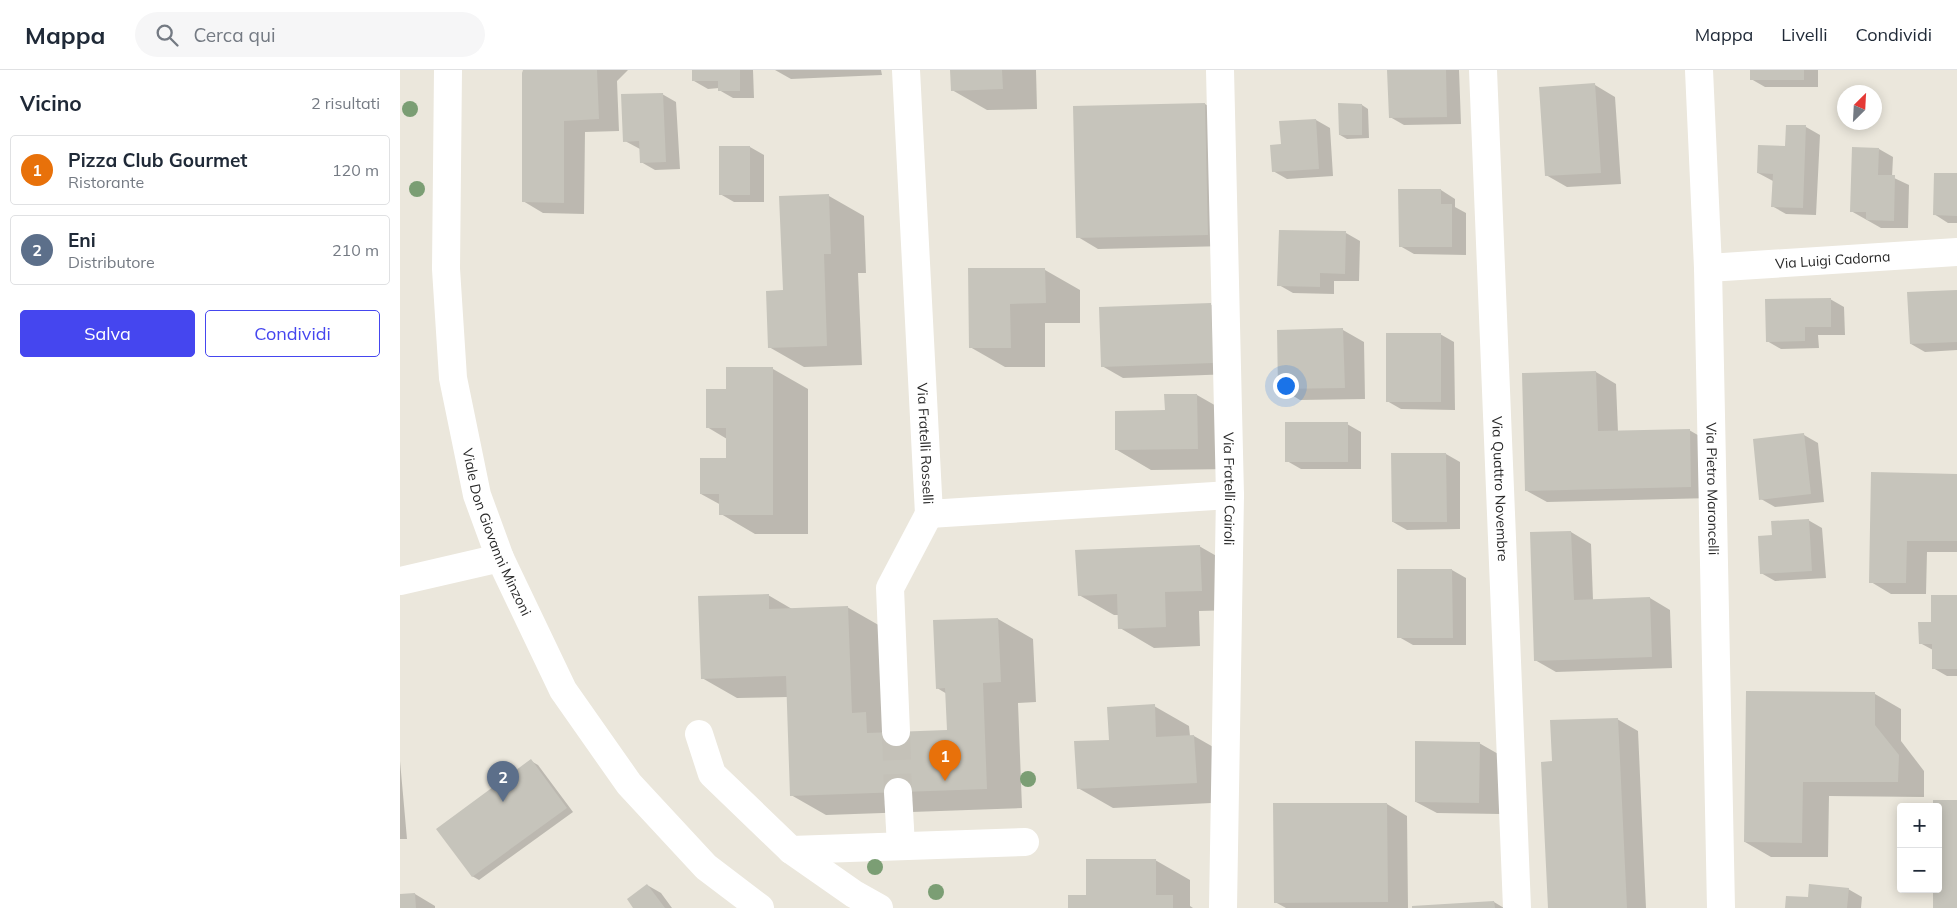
<!DOCTYPE html>
<html lang="it">
<head>
<meta charset="utf-8">
<style>
	:root { --surface:#fff; --page:#f6f6f7; --text:#1f2937; --muted:#747a83; --line:#e0e1e3; --accent:#4546ef }
	body { margin:0; font-family:Mulish,sans-serif; background:var(--page); color:var(--text) }
	.controls { position:absolute; right:15px; bottom:15px; display:grid; overflow:hidden; border-radius:5px; box-shadow:0 2px 12px #0003 }
	.controls button { width:45px; height:45px; display:grid; place-items:center; padding:0; border:0; border-bottom:1px solid var(--line); background:var(--surface); color:var(--text); font:25px sans-serif }
	.compass { position:absolute; left:1437px; top:15px; width:45px; height:45px; border-radius:50%; background:var(--surface); box-shadow:0 2px 12px #0003; rotate:24deg }
	.you { position:absolute; left:885px; top:315px; width:18px; height:18px; margin:-12px; border:4px solid #fff; border-radius:50%; background:#1a73e8; box-shadow:0 0 0 8px #1a73e833 }
	.badge { display:grid; place-items:center; width:32px; height:32px; border-radius:50%; background:var(--accent); color:#fff; font-size:16px; font-weight:700 }
	.pin { position:absolute; translate:-50% -41px; filter:drop-shadow(0 1px 2px #0008) }
	.pin::after { content:''; position:absolute; top:26px; width:18px; height:15px; background:inherit; clip-path:polygon(0 0,100% 0,50% 100%) }
	.list { margin:0; padding:0; list-style:none }
	h2 { display:flex; justify-content:space-between; align-items:center; height:65px; margin:0; padding:0 20px; font-size:21px }
	h2 small { font-size:16px; font-weight:400; color:var(--muted) }
	.list li { display:grid; grid-template-columns:32px 1fr auto; gap:15px; align-items:center; box-sizing:border-box; height:70px; margin:0 10px 10px; padding:0 10px; border:1px solid var(--line); border-radius:5px }
	.list b { display:block; font-size:19px; white-space:nowrap }
	.list p { margin:0; font-size:16px; white-space:nowrap; color:var(--muted) }
	.list em { font-size:16px; font-style:normal; color:var(--muted) }
	.actions { display:flex; gap:10px; padding:15px 20px }
	.actions a { flex:1; padding:11px 0; border:1px solid var(--accent); border-radius:5px; text-align:center; font-size:18px; color:var(--accent) }
	.actions .main { background:var(--accent); color:#fff }
	.icon { flex:none; width:28px; height:28px; fill:none; stroke:currentColor; stroke-width:2; stroke-linecap:round; stroke-linejoin:round }
	.map { position:relative; flex:none; width:1557px; height:838px; overflow:hidden }
	header { display:flex; align-items:center; gap:30px; box-sizing:border-box; height:70px; padding:0 25px; background:var(--surface); border-bottom:1px solid var(--line) }
	header strong { font-size:24px }
	nav { display:flex; gap:28px; margin-inline-start:auto; font-size:18px }
	.search { width:350px; height:45px; background:var(--page); display:flex; align-items:center; gap:12px; box-sizing:border-box; padding:0 18px; border-radius:28px; color:var(--muted); font-size:19px }
	main { display:flex }
	aside { flex:1; background:var(--surface) }
	.map>svg:first-child { display:block }
	.shadow { fill:#0003 }
	.building { fill:#c6c4bb }
	.lines { fill:none; stroke-linecap:round; stroke-linejoin:round }
	.minor-tunnel { stroke:#c4c1b8; stroke-width:28; stroke-dasharray:28 14; stroke-linecap:butt }
	.minor { stroke:#fff; stroke-width:28 }
	.tree { fill:#7b9e74 }
	.labels { text-anchor:middle; stroke-width:4; stroke-linejoin:round; paint-order:stroke }
	.street-label { font-size:14px; fill:#292929; stroke:#fff }
</style>
</head>
<body>
<header>
<strong>Mappa</strong>
<div class="search"><svg class="icon" aria-label="search" viewBox="0 0 24 24"><circle cx="10" cy="10" r="6"/><path d="M15 15l6 6"/></svg>Cerca qui</div>
<nav><a>Mappa</a><a>Livelli</a><a>Condividi</a></nav>
</header>
<main>
<aside>
<h2>Vicino<small>2 risultati</small></h2>
<ul class="list">
<li><span class="badge" style="background:#e8710a">1</span><div><b>Pizza Club Gourmet</b><p>Ristorante</p></div><em>120 m</em></li>
<li><span class="badge" style="background:#5c6f8a">2</span><div><b>Eni</b><p>Distributore</p></div><em>210 m</em></li>
</ul>
<div class="actions"><a class="main">Salva</a><a>Condividi</a></div>
</aside>
<div class="map">
<svg width="1557" height="838" viewBox="0 0 1557 838">
	<rect width="100%" height="100%" fill="#ebe7dc"/>
	<path class="shadow" d="M125,0H228L217,11L219,61L185,62L184,144L143,143L123,131Z
		M293,0H353L354,28H333L319,20V18L308,19L294,11Z
		M375,0H481L482,5L391,9Z
		M551,0H636L637,39L587,40L552,20Z
		M989,0H1059L1061,54L1004,55L990,47Z
		M1351,0H1418V17H1365L1351,9Z
		M1195,15L1215,27L1221,114L1167,117L1146,105Z
		M262,24L276,32L280,99L255,100L241,92L240,79L225,71Z
		M805,34L825,46L828,176L698,179L678,167Z
		M962,35L968,39L969,68L947,69L940,65Z
		M916,50L930,58L933,106L887,109L873,101L882,75Z
		M1387,56L1406,57L1420,65L1416,145L1386,144L1372,136L1373,111L1358,103L1386,78Z
		M350,77L364,85V132H334L320,124Z
		M1479,79L1493,87L1492,107L1509,115L1508,158H1481L1451,141Z
		M1557,104V153H1548L1534,144Z
		M1041,120L1055,129V137L1066,143V185L1014,184L1000,176Z
		M429,126L464,146L466,203H458L462,295L404,297L369,277L384,222L381,127Z
		M946,163L960,171L959,211H934V224L893,223L879,215Z
		M570,200H645L680,220V253H645V297H605L570,277Z
		M1557,221V280L1525,282L1511,274Z
		M1430,229L1444,237L1445,265H1418L1419,278L1381,279L1367,271Z
		M810,234L831,246L833,304L723,308L702,296Z
		M943,260L964,272L965,329L900,330L880,318Z
		M1040,264L1054,272L1055,340L1001,339L987,331Z
		M373,299L408,319V464H355L321,444V435L301,424L327,389V369L307,357L328,321Z
		M1196,302L1216,314L1218,362L1289,360L1310,372L1312,428L1147,432L1127,421Z
		M797,325L832,345L833,399L751,400L717,380Z
		M947,354L961,362V399H901L887,391Z
		M1404,365L1418,373L1424,432L1375,437L1361,429L1354,370Z
		M993,384H1046L1060,392V459L1007,460L993,452Z
		M1557,405V482H1527L1526,524H1491L1471,512Z
		M1408,450L1422,458L1426,508L1375,511L1361,503L1373,466Z
		M1171,462L1191,474L1193,530L1250,528L1270,540L1272,598L1156,602L1135,590Z
		M799,476L834,496L836,540L799,541L800,576L754,578L720,558L719,545H714L679,525Z
		M1052,500L1066,508V575H1013L999,567Z
		M368,525L392,539L447,537L482,557L500,663L548,661L547,624L537,618L534,551L598,549L633,569L636,632L618,633L622,738L426,745L391,725L388,627L337,628L302,608Z
		M1557,527V606H1547L1533,598V580L1520,573L1533,553Z
		M1475,624L1501,639V671L1524,701V727L1429,726L1428,787H1371L1345,772Z
		M754,636L789,656L790,666H794L829,686L831,732L713,738L678,718L710,671Z
		M1217,649L1238,661L1246,838H1149L1153,693Z
		M1079,673L1100,685V744L1037,743L1016,732Z
		M0,691L7,769H0Z
		M131,691L138,695L173,742L79,810L72,806Z
		M987,734L1007,746L1008,838H886L875,832Z
		M755,790L790,810V836L793,838H669L687,826Z
		M247,815L261,823L272,838H235Z
		M1448,819L1462,827L1461,838H1386L1409,828Z
		M15,824L35,836V838H0V825Z
		M1094,832L1104,838H1013Z"/>
	<path class="building" d="M123,0H197L199,49L164,51V133L122,132V3Z
		M292,0H340V21H318V11H292Z
		M550,0H602L603,19L551,21Z
		M987,0H1046L1047,47L989,48Z
		M1350,0H1404V10H1350Z
		M1195,13L1201,103L1145,106L1139,17Z
		M263,23L266,92L240,93L239,71L223,72L221,24Z
		M805,33L808,165L676,168L673,36Z
		M938,33L962,34V65H939Z
		M916,49L919,99L872,102L870,75L881,74L879,51Z
		M1386,55H1406L1403,138L1371,137L1373,104L1357,103L1358,75L1385,76Z
		M319,76H350V125H319Z
		M1452,77L1479,78L1478,105H1495L1494,151L1466,150V142H1450Z
		M1534,103H1557V146L1533,145Z
		M998,119H1041V134H1052V177H999Z
		M429,124L431,184H424L427,276L368,278L366,221L383,220L379,126Z
		M879,160L946,161L945,204L920,203V217L877,216Z
		M568,198H645L646,233L610,234L611,278H569Z
		M1557,220V272L1510,274L1507,222Z
		M1431,228V257H1405V271L1366,272L1365,229Z
		M811,233L813,293L701,297L699,237Z
		M943,258L945,318L878,319L877,260Z
		M986,263H1041V332H986Z
		M326,297H373V445H319V424H300V388H326V358H306V319H326Z
		M1196,301L1198,361L1290,359L1291,417L1125,421L1122,303Z
		M764,324H797L798,379L715,380V341L765,340Z
		M885,352H948V392H885Z
		M1404,363L1411,424L1359,430L1353,369Z
		M991,383H1046L1047,452H992Z
		M1471,402L1557,404V471H1507L1506,513H1469Z
		M1409,449L1412,501L1360,504L1358,466L1372,465L1371,451Z
		M1171,461L1174,530L1250,527L1252,587L1134,591L1130,462Z
		M800,475L802,521L765,522L766,557L718,559L717,524L678,526L675,480Z
		M997,499H1052L1053,568H997Z
		M369,524V539L448,536L452,643L466,642L467,663L547,660L545,618L536,619L533,550L598,548L601,612L583,613L587,719L390,726L386,606L301,609L298,526Z
		M1531,525H1557V599H1532V574H1519L1518,552H1531Z
		M1346,621L1475,622V655L1499,685L1498,712H1403L1402,773L1344,772Z
		M755,634L756,667L794,665L797,713L677,719L674,671L709,670L707,637Z
		M1218,648L1227,838H1148L1141,692L1152,691L1150,650Z
		M1015,671L1080,672L1079,733L1015,732Z
		M131,689L167,738L72,807L36,759Z
		M1533,730H1557V838H1533V819H1538V737H1533Z
		M873,733H987L988,832L874,833Z
		M686,789H756V825H773V838H668V825H686Z
		M247,814L265,838H233L227,829Z
		M1409,814L1449,818L1447,838H1385L1386,826L1408,827Z
		M15,823L16,838H0V824Z
		M1094,831L1095,838H1012V836Z"/>
	<g class="lines">
		<path class="minor-tunnel" d="M496,662L498,722"/>
		<g class="minor">
			<path id="s1" d="M48,0L46,199L53,308L77,425L100,488L163,620L229,714L306,797L360,838"/>
			<path id="s2" d="M506,0L529,444L830,425"/>
			<path id="s3" d="M820,0L830,425L823,838"/>
			<path id="s4" d="M1083,0L1117,838"/>
			<path id="s5" d="M1299,0L1308,198L1321,838"/>
			<path id="s6" d="M1308,198L1557,182"/>
			<path d="M0,511L100,488"/>
			<path d="M496,662L490,518L529,444"/>
			<path d="M299,664L312,704L391,780L454,824L479,838"/>
			<path d="M498,722L501,776"/>
			<path d="M391,780L625,772"/>
		</g>
	</g>
	<g class="tree">
		<circle cx="10" cy="39" r="8"/>
		<circle cx="17" cy="119" r="8"/>
		<circle cx="628" cy="709" r="8"/>
		<circle cx="475" cy="797" r="8"/>
		<circle cx="536" cy="822" r="8"/>
	</g>
	<g class="labels">
		<g class="street-label">
			<text dy="5" stroke="none"><textPath href="#s6" startOffset="125">Via Luigi Cadorna</textPath></text>
			<text dy="5" stroke="none"><textPath href="#s2" startOffset="374">Via Fratelli Rosselli</textPath></text>
			<text dy="5" stroke="none"><textPath href="#s3" startOffset="419">Via Fratelli Cairoli</textPath></text>
			<text dy="5" stroke="none"><textPath href="#s4" startOffset="419">Via Quattro Novembre</textPath></text>
			<text dy="5" stroke="none"><textPath href="#s5" startOffset="419">Via Pietro Maroncelli</textPath></text>
			<text dy="5" stroke="none"><textPath href="#s1" startOffset="469">Viale Don Giovanni Minzoni</textPath></text>
		</g>
	</g>
</svg>
<div class="controls">
<button>+</button>
<button>−</button>
</div>
<svg class="compass" viewBox="-18 -18 36 36"><path d="M0-13l5 13h-10z" fill="#e53935"/><path d="M0 13l5-13h-10z" fill="#747a83"/></svg>
<div class="you"></div>
<div class="pin badge" style="left:545px;top:711px;background:#e8710a">1</div>
<div class="pin badge" style="left:103px;top:732px;background:#5c6f8a">2</div>
</div>
</main>
</body>
</html>
